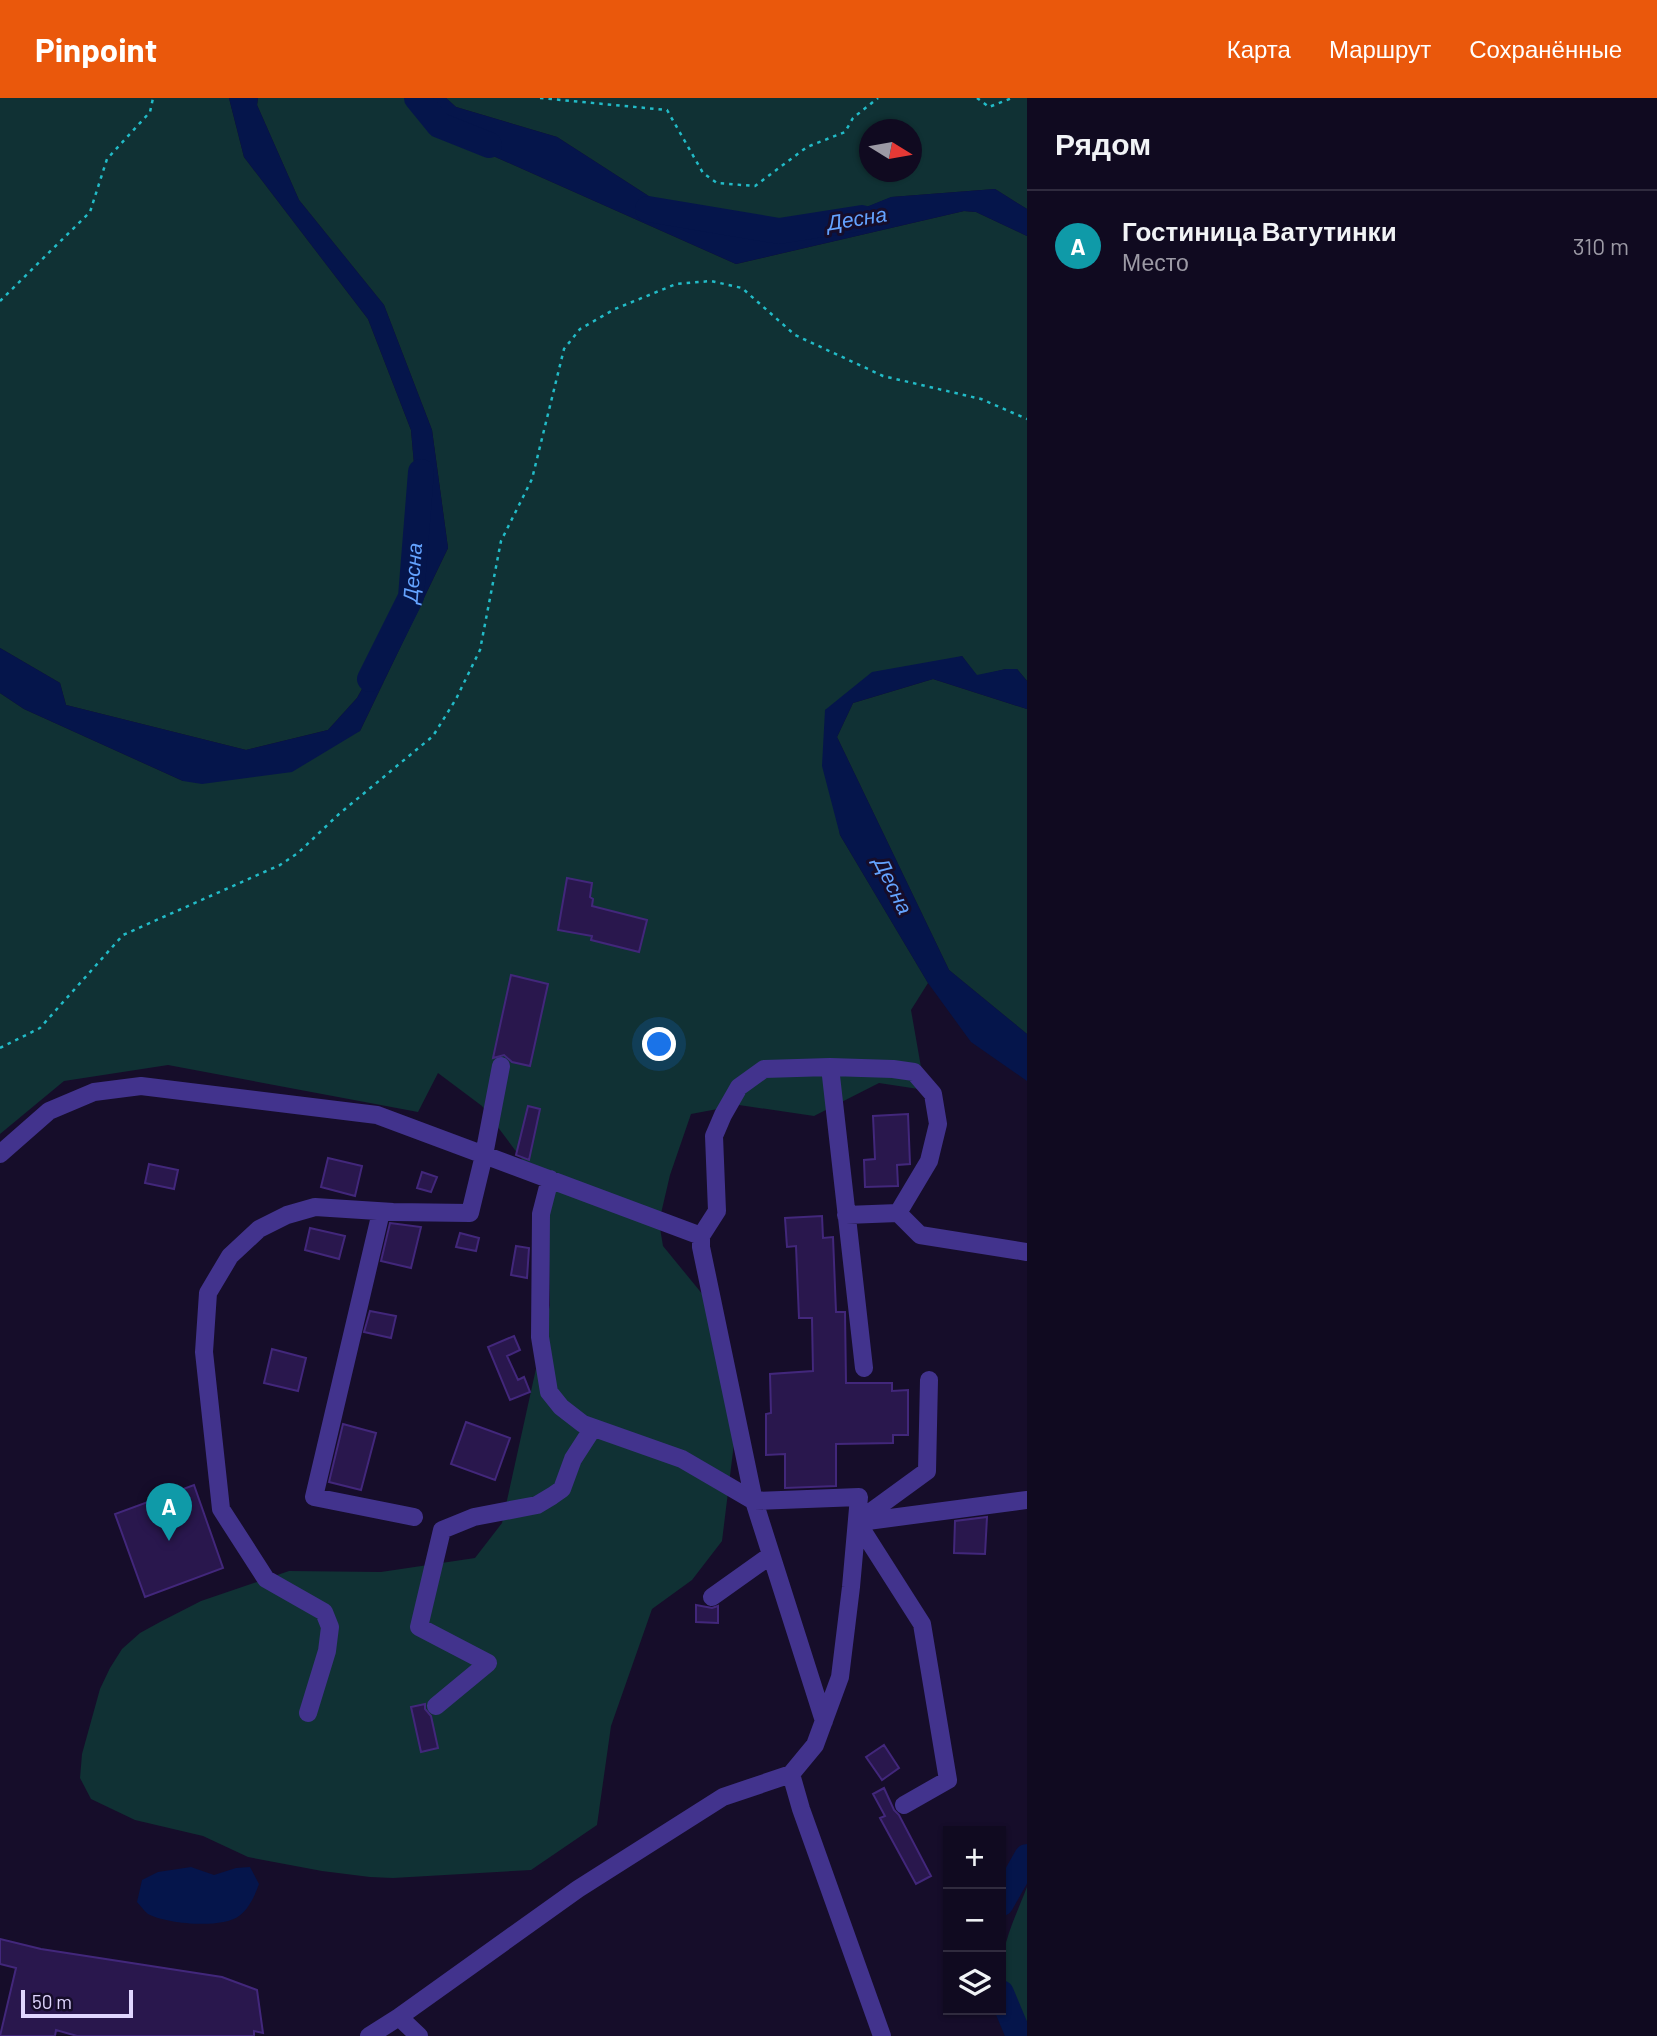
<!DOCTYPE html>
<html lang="ru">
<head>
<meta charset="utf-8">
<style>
	:root { --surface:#100a20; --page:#1e182d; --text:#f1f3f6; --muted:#9c9aa5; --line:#302b3e; --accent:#ea580c }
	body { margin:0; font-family:Barlow,sans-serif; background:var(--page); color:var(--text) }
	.controls { position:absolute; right:21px; bottom:21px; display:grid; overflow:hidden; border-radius:0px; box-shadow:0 2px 5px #0004 }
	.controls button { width:63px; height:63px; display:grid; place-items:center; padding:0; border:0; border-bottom:2px solid var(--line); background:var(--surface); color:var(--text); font:35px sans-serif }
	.compass { position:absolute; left:859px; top:21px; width:63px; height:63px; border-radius:50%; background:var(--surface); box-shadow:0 2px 5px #0004; rotate:101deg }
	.scale { position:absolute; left:21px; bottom:18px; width:112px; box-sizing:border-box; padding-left:7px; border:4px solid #e0d6ff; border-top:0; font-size:19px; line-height:24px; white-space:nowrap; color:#e0d6ff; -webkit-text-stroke:5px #160d2a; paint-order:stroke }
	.you { position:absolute; left:660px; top:947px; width:24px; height:24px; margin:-18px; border:5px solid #fff; border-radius:50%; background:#1a73e8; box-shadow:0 0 0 10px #1a73e833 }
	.badge { display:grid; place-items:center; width:46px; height:46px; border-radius:50%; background:var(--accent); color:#fff; font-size:23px; font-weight:700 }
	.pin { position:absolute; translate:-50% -58px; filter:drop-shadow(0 2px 4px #0008) }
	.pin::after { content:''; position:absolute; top:37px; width:24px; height:21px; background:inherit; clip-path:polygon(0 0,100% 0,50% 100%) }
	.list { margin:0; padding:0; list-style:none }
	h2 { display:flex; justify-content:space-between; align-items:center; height:91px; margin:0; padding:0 28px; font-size:30px }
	h2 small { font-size:23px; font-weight:400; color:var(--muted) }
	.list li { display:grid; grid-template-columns:46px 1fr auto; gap:21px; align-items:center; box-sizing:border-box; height:112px; padding:0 28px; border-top:2px solid var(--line) }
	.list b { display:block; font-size:26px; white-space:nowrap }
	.list p { margin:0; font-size:23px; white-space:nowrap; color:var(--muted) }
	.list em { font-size:23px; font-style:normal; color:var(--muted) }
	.icon { flex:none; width:38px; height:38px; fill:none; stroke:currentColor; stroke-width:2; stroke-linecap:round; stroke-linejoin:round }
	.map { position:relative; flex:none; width:1027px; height:1938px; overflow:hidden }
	header { display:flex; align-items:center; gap:42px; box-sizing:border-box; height:98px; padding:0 35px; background:var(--accent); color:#fff }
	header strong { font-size:33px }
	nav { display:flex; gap:38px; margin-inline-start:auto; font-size:24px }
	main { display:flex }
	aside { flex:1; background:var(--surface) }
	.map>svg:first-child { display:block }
	.green { fill:#103134; fill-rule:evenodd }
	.water { fill:#05154b }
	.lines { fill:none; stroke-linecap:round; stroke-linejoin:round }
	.river { stroke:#05154b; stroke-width:26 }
	.building { fill:#29174d; stroke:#42277b; stroke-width:2 }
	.path { stroke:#22bbc7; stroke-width:2.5; stroke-dasharray:3.5 5; stroke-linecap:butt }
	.minor { stroke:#42338d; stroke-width:18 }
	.labels { text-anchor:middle; stroke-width:6; stroke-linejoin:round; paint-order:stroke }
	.water-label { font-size:21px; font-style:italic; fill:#64a3ff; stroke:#160d2a }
</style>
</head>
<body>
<header>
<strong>Pinpoint</strong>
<nav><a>Карта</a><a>Маршрут</a><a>Сохранённые</a></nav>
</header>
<main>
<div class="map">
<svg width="1027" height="1938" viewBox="0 0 1027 1938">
	<rect width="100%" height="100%" fill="#160d2a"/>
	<path class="green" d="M0,0H229L244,59L368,221L411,332L421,444L411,499L407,511L357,600L328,632L246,652L66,607L60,585L0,550Z
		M258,0H421L473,49L736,166L964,113L976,114L1027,138V583L1017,571H1006L977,578L962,558L825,612L840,737L928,885L911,912L925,992L879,985L814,1018L739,1007L691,1016L670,1077L659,1124L663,1148L708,1203L737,1321L722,1443L692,1482L652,1511L611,1628L597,1727L531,1772L393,1780L370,1779L322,1773L248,1759L203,1738L135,1722L91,1701L80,1680L82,1656L100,1591L110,1570L122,1551L140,1535L160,1524L201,1503L289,1473L381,1474L475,1460L502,1425L550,1207L548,1111L542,1088L482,1008L438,975L418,1014L168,967L64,983L0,1036V595L24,611L183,683L360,633L448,450L432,332L384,207L299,102L257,7Z
		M446,0H1027V111L995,91L892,99L787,141L739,137L675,115L557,39L456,9ZM870,32H912V74H870Z
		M933,581L1027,611V936L949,872L837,639L853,605Z
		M1027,1789V1938H1019C1014,1930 1011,1922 1008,1913C992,1863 1009,1835 1027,1789Z"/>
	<path class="water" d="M229,0H258L257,7L299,102L384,207L432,332L448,450L360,633L292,674L202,686L183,683L24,611L0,595V550L60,585L66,607L246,652L328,632L357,600L407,511L411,499L421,444L411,332L368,221L244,59Z
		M421,0H446L456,9L557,39L675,115L739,137L787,141L891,99L995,91L1027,111V138L976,114L964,113L736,166L473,49Z
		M962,558L977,577L1006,571H1017L1027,583V611L933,581L853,605L837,639L949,872L1027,936V983L971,944L928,885L840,737L822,668L825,612L872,574Z
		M191,1769L214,1777L236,1770L250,1769L259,1786C255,1797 249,1811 239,1818C222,1831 166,1826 148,1816C144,1813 140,1807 137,1804L142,1782L158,1774Z"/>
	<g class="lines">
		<g class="river">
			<path d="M417,0L439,27L489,47"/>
			<path d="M648,111L779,133L862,120"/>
			<path id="s1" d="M370,581L411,499L421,374"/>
			<path d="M1001,1805L1027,1759"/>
			<path d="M1001,1895L1019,1938"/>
		</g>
	</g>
	<path class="building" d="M567,780L592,785L590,799L593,801L592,808L647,822L639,854L591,842L592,838L558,832Z
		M511,877L548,886L530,968L512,964L504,957L493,960Z
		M528,1008L540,1011L529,1062L516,1057Z
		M908,1016L910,1066L897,1067L898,1088L865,1089L864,1062L875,1061L873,1018Z
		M328,1060L362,1068L355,1098L321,1089Z
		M149,1066L178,1072L174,1091L145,1085Z
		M422,1074L437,1079L431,1094L417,1090Z
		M822,1118L823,1140L833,1139L836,1214H845L846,1285H892V1293L908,1292V1337H893V1345L836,1346V1388L785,1390V1356L766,1357V1316L771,1315L770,1276L813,1273L812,1220H799L796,1148L787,1149L785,1120Z
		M390,1125L421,1129L411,1170L381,1163Z
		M310,1130L345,1138L339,1161L305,1152Z
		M460,1135L479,1140L476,1153L456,1149Z
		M516,1148L529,1150L527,1180L511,1177Z
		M370,1213L396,1218L391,1240L364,1234Z
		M514,1238L520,1252L507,1258L518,1282L524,1279L530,1294L510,1302L488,1249Z
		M272,1251L306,1260L298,1293L264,1285Z
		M466,1324L510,1340L495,1382L451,1366Z
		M343,1326L376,1335L361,1392L329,1384Z
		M194,1387L223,1470L145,1499L115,1416Z
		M987,1419L985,1456L954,1455L955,1423Z
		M696,1507L712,1510L718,1508V1525L696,1524Z
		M425,1606V1611L431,1618L438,1650L421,1654L411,1609Z
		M884,1647L899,1670L882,1682L866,1659Z
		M884,1690L894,1712L899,1717L931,1778L916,1786L880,1720L885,1718L873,1696Z
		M0,1841L41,1851L222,1879L257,1892L263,1935L254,1933V1938H77L56,1932L55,1938H0L16,1870L0,1866Z"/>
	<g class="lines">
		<path class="path" d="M540,0L667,12L703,75L717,85L755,88L807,49L845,34L853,20L878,0
			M977,0L989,9L1012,0
			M0,203L90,114L107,61L150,14L153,0
			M0,950L40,930L123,837L280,767L298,755L339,716L433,638L456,601L480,552L501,443L532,381L564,251L580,231L615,211L676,186L711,183L742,190L795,237L883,278L981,301L1027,321"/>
		<path class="minor" d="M830,969L893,971L914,974L933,996L938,1026L929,1063L898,1115
			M0,1056L49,1013L94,994L141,988L377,1017L701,1138V1149L754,1403L859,1399L851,1489L840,1579L815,1647L791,1676L801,1711L882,1938
			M550,1081L541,1116L540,1239L549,1294L561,1309L583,1326L682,1361L754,1403L824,1623
			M381,1114L314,1399L414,1419
			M846,1117L898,1115L920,1137L1027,1154
			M701,1138L717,1113L714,1038L723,1017L739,989L764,971L830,969L864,1270
			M857,1424L922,1526L948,1682L904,1707
			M857,1424L927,1373L929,1282
			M860,1424L1027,1402
			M712,1499L771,1457
			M436,1608L488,1565L419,1529L442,1432L474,1419L537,1407L552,1398L562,1391L573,1361L593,1330
			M308,1615L327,1553L330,1529L324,1514L266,1481L221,1411L204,1254L208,1195L230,1158L259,1131L287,1117L315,1109L393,1114L470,1115L484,1057L501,968
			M399,1919L578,1791L723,1699L791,1676
			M369,1938L399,1919L419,1938"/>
	</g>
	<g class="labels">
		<g class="water-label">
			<text transform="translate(857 121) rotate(-9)" y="7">Десна</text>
			<text dy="7" stroke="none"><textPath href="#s1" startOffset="116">Десна</textPath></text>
			<text transform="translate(893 788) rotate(64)" y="7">Десна</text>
		</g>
	</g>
</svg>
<div class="controls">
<button>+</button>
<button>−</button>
<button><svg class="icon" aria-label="layers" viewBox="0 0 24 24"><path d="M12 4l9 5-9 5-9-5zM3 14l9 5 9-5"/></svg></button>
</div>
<svg class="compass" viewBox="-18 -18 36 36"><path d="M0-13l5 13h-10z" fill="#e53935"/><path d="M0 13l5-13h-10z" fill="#9c9aa5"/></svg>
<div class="scale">50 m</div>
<div class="you"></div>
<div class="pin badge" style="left:169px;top:1443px;background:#0f9aa8">A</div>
</div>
<aside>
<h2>Рядом<small></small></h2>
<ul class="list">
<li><span class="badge" style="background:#0f9aa8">A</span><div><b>Гостиница Ватутинки</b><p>Место</p></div><em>310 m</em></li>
</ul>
</aside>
</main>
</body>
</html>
